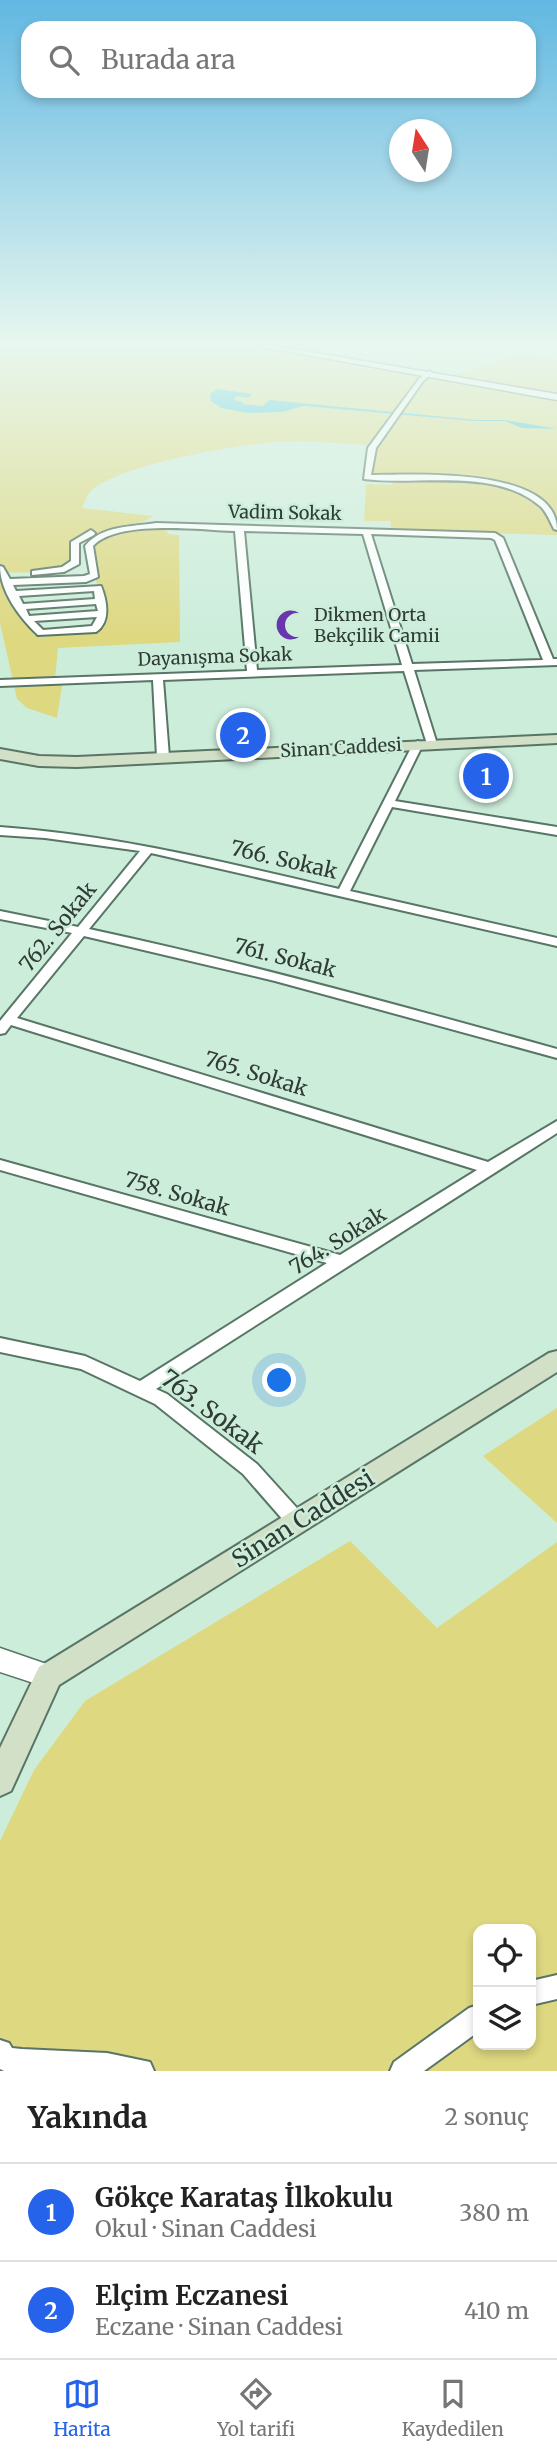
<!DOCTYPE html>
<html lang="tr">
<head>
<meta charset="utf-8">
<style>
	:root { --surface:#fff; --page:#f6f6f6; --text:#222; --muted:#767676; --line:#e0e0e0; --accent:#2563eb }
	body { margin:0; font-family:Merriweather,serif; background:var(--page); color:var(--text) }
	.controls { position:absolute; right:21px; bottom:21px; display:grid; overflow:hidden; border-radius:14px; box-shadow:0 4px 10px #0003 }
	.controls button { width:63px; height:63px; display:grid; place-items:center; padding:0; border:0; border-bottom:2px solid var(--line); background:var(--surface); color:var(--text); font:35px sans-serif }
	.compass { position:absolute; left:389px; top:119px; width:63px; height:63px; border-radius:50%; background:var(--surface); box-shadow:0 4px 10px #0003; rotate:348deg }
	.you { position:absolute; left:280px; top:1381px; width:24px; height:24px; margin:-18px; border:5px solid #fff; border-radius:50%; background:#1a73e8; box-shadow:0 0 0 10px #1a73e833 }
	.badge { display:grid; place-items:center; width:46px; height:46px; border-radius:50%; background:var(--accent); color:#fff; font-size:23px; font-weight:700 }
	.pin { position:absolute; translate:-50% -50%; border:4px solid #fff; box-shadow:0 2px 7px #0006 }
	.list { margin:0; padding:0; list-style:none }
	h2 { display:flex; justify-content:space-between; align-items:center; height:91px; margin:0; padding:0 28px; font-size:30px }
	h2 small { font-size:23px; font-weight:400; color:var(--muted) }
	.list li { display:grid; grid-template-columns:46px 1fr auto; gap:21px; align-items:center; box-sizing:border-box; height:98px; padding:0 28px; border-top:2px solid var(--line) }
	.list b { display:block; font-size:26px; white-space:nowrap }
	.list p { margin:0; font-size:23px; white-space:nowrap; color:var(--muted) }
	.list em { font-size:23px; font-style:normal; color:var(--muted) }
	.icon { flex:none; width:38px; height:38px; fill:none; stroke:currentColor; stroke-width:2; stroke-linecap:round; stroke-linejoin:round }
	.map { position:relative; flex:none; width:557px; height:2071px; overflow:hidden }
	.search { position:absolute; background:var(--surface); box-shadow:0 4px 10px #0003; left:21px; right:21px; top:21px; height:77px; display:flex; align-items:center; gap:18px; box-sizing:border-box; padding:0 24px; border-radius:21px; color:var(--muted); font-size:26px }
	.sheet { height:287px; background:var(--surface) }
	nav { display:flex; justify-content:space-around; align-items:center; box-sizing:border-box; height:98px; border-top:2px solid var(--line); background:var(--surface); font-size:19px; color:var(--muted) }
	nav a { display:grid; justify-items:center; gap:4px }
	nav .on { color:var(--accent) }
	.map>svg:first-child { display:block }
	.green { fill:#ded881; fill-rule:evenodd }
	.water { fill:#36bdda }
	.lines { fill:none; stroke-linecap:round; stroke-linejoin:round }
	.minor-casing { stroke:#587565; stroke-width:4 }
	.tertiary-casing { stroke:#587565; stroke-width:3 }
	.secondary-casing { stroke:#587565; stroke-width:4 }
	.minor { fill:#fff; fill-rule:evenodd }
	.tertiary { fill:#fff; fill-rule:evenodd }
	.secondary { fill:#d3e0c8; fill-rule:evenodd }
	.labels { text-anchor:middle; stroke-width:5; stroke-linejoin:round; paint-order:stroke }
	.far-street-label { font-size:18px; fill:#2f3b34; stroke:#cdeddb }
	.far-poi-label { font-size:18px; fill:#2f3b34; stroke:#cdeddb; text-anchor:start }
	.street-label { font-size:21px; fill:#2f3b34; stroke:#cdeddb }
	.near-street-label { font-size:24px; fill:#2f3b34; stroke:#cdeddb }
</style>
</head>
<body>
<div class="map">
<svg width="557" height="2071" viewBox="0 0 557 2071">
	<rect width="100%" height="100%" fill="#cdeddb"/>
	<path class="green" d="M0,346H261L446,377L510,357V355L557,360V535L391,531V521H364L366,484L392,485L394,478L367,477L373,445C342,444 311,440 280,442C241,444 116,464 89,493C86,497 84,504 82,508L153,516C132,531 101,528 75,542L76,562C51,571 29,574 3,572L34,635L44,637L100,631L105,624L89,546L91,542L119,532L165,526L168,534L179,535L180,642L58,648L55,680H63L57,718L27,708L17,699L0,623Z
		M557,1408V1523L483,1456Z
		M350,1541L437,1628L557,1542V2071H0V1841L34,1770L85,1701ZM478,1929H531V2045H478Z"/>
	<path class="water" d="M217,389L252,394L248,398L237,396L234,400L243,402L242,404L263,406L269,400L476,420H505L557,429L522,428L505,421H474L304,406L282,412L248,413L221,408L211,401L210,394Z"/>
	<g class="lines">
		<g class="minor-casing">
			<path id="minor" d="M429,371L432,373L423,381L376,448L371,475C414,475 557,466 557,530L554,529C550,521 546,511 540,506C495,467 417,486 364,479L368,448L419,379Z
				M156,523L495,533L503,538L553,659H557V665L414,670L437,744L432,747L427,744L404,671L163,680L169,757L163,760L157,757L153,680L0,686V680L247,671L235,531C201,530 118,519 93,546L98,577L86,582L13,585L16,591L101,586C107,601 111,622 96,632L38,635C20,618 0,592 0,566L3,567L10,579L84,576L90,574L85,546C102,525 131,527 156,523ZM244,531L363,534L402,665L257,670ZM371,534L491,538L495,540L543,660L412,664ZM94,591L95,599L23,604L19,596ZM96,604L98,611L29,616L26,609ZM97,617L92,626L43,630L34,621Z
				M91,530L95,533L94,535L79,543V564L64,572L32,575V571L62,567L71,561V542Z
				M418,741L423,744L395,801L557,827V835L392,807L350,891L557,938V946L151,853L89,929C247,963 402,1006 557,1049V1058L275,981L84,936L17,1018L488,1162L557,1121V1133L156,1389L167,1394L257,1464L305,1517L308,1523L305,1529L298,1531L291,1529L243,1474L155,1404L81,1369L0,1352V1338L85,1356L140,1381L327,1263L0,1170V1160L340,1255L477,1170L11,1025L5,1033L0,1034V1021L72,933L0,919V911L78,927L140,851L45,838L0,835V827C115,835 227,863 339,889L413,744Z
				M557,1975V1999L531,2005V1981Z
				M478,2005V2032L424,2071H390L394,2062L469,2008Z
				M0,2040L9,2043L12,2048L22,2049L107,2053L150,2062L154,2071H4L0,2069Z"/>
		</g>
		<g class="tertiary-casing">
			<path id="tertiary" d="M257,346H275L557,394V400Z
				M0,1648L58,1668L62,1676L58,1684L49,1688L0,1672Z"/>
		</g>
		<g class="secondary-casing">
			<path id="secondary" d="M557,735V743L77,767L39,766L0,759V749L39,756L77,757Z
				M557,1351V1372L59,1685L11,1791L0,1796V1748L39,1667L549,1353Z"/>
		</g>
		<use href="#minor" class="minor"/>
		<use href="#tertiary" class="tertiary"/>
		<use href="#secondary" class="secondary"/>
	</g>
	<linearGradient id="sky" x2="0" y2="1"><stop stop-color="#61b8e2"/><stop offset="0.54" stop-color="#e8f7ef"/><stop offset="1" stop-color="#e8f7ef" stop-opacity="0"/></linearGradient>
	<rect width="557" height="636" fill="url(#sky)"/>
	<defs>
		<g id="mosque-bare" transform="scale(2.415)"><path d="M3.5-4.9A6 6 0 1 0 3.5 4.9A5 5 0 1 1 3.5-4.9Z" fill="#6836ad" stroke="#cdeddb" stroke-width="2.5" paint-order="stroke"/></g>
	</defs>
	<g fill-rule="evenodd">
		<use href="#mosque-bare" x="291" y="625"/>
	</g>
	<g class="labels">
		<g class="far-street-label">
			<text transform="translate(285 513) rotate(1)" y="6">Vadim Sokak</text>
			<text transform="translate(215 657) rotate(-2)" y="6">Dayanışma Sokak</text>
			<text transform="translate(341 748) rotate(-3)" y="6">Sinan Caddesi</text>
		</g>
		<g class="far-poi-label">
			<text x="314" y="621">Dikmen Orta<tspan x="314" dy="21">Bekçilik Camii</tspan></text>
		</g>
		<g class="street-label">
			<text transform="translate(284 860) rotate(13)" y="7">766. Sokak</text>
			<text transform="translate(58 927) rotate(-51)" y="7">762. Sokak</text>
			<text transform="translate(285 958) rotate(14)" y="7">761. Sokak</text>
			<text transform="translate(256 1074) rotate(17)" y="7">765. Sokak</text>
			<text transform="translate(177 1194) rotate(16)" y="7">758. Sokak</text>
			<text transform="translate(338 1241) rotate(-32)" y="7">764. Sokak</text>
		</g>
		<g class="near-street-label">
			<text transform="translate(212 1412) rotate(37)" y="8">763. Sokak</text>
			<text transform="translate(303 1519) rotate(-32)" y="8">Sinan Caddesi</text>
		</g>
	</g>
</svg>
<div class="controls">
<button><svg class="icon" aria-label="locate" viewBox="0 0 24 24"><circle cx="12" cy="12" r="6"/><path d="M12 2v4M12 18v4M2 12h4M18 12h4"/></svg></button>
<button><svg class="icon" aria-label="layers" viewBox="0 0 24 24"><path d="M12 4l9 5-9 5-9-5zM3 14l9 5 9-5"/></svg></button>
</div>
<svg class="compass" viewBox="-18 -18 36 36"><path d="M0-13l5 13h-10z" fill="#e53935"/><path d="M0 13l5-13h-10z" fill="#767676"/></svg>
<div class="you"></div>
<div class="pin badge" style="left:486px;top:776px">1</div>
<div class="pin badge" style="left:243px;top:735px">2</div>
<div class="search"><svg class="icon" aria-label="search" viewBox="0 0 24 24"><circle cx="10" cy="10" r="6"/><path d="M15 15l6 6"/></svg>Burada ara</div>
</div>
<section class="sheet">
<h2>Yakında<small>2 sonuç</small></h2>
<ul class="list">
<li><span class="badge">1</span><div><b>Gökçe Karataş İlkokulu</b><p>Okul · Sinan Caddesi</p></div><em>380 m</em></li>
<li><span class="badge">2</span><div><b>Elçim Eczanesi</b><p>Eczane · Sinan Caddesi</p></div><em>410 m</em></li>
</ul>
</section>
<nav>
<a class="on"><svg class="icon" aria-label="map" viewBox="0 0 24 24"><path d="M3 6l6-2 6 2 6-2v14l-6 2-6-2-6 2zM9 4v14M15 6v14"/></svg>Harita</a>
<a><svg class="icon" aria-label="directions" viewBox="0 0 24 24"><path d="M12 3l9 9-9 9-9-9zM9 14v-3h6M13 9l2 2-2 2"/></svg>Yol tarifi</a>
<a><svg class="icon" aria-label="saved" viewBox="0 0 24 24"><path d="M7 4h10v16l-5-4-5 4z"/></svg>Kaydedilen</a>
</nav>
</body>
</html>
